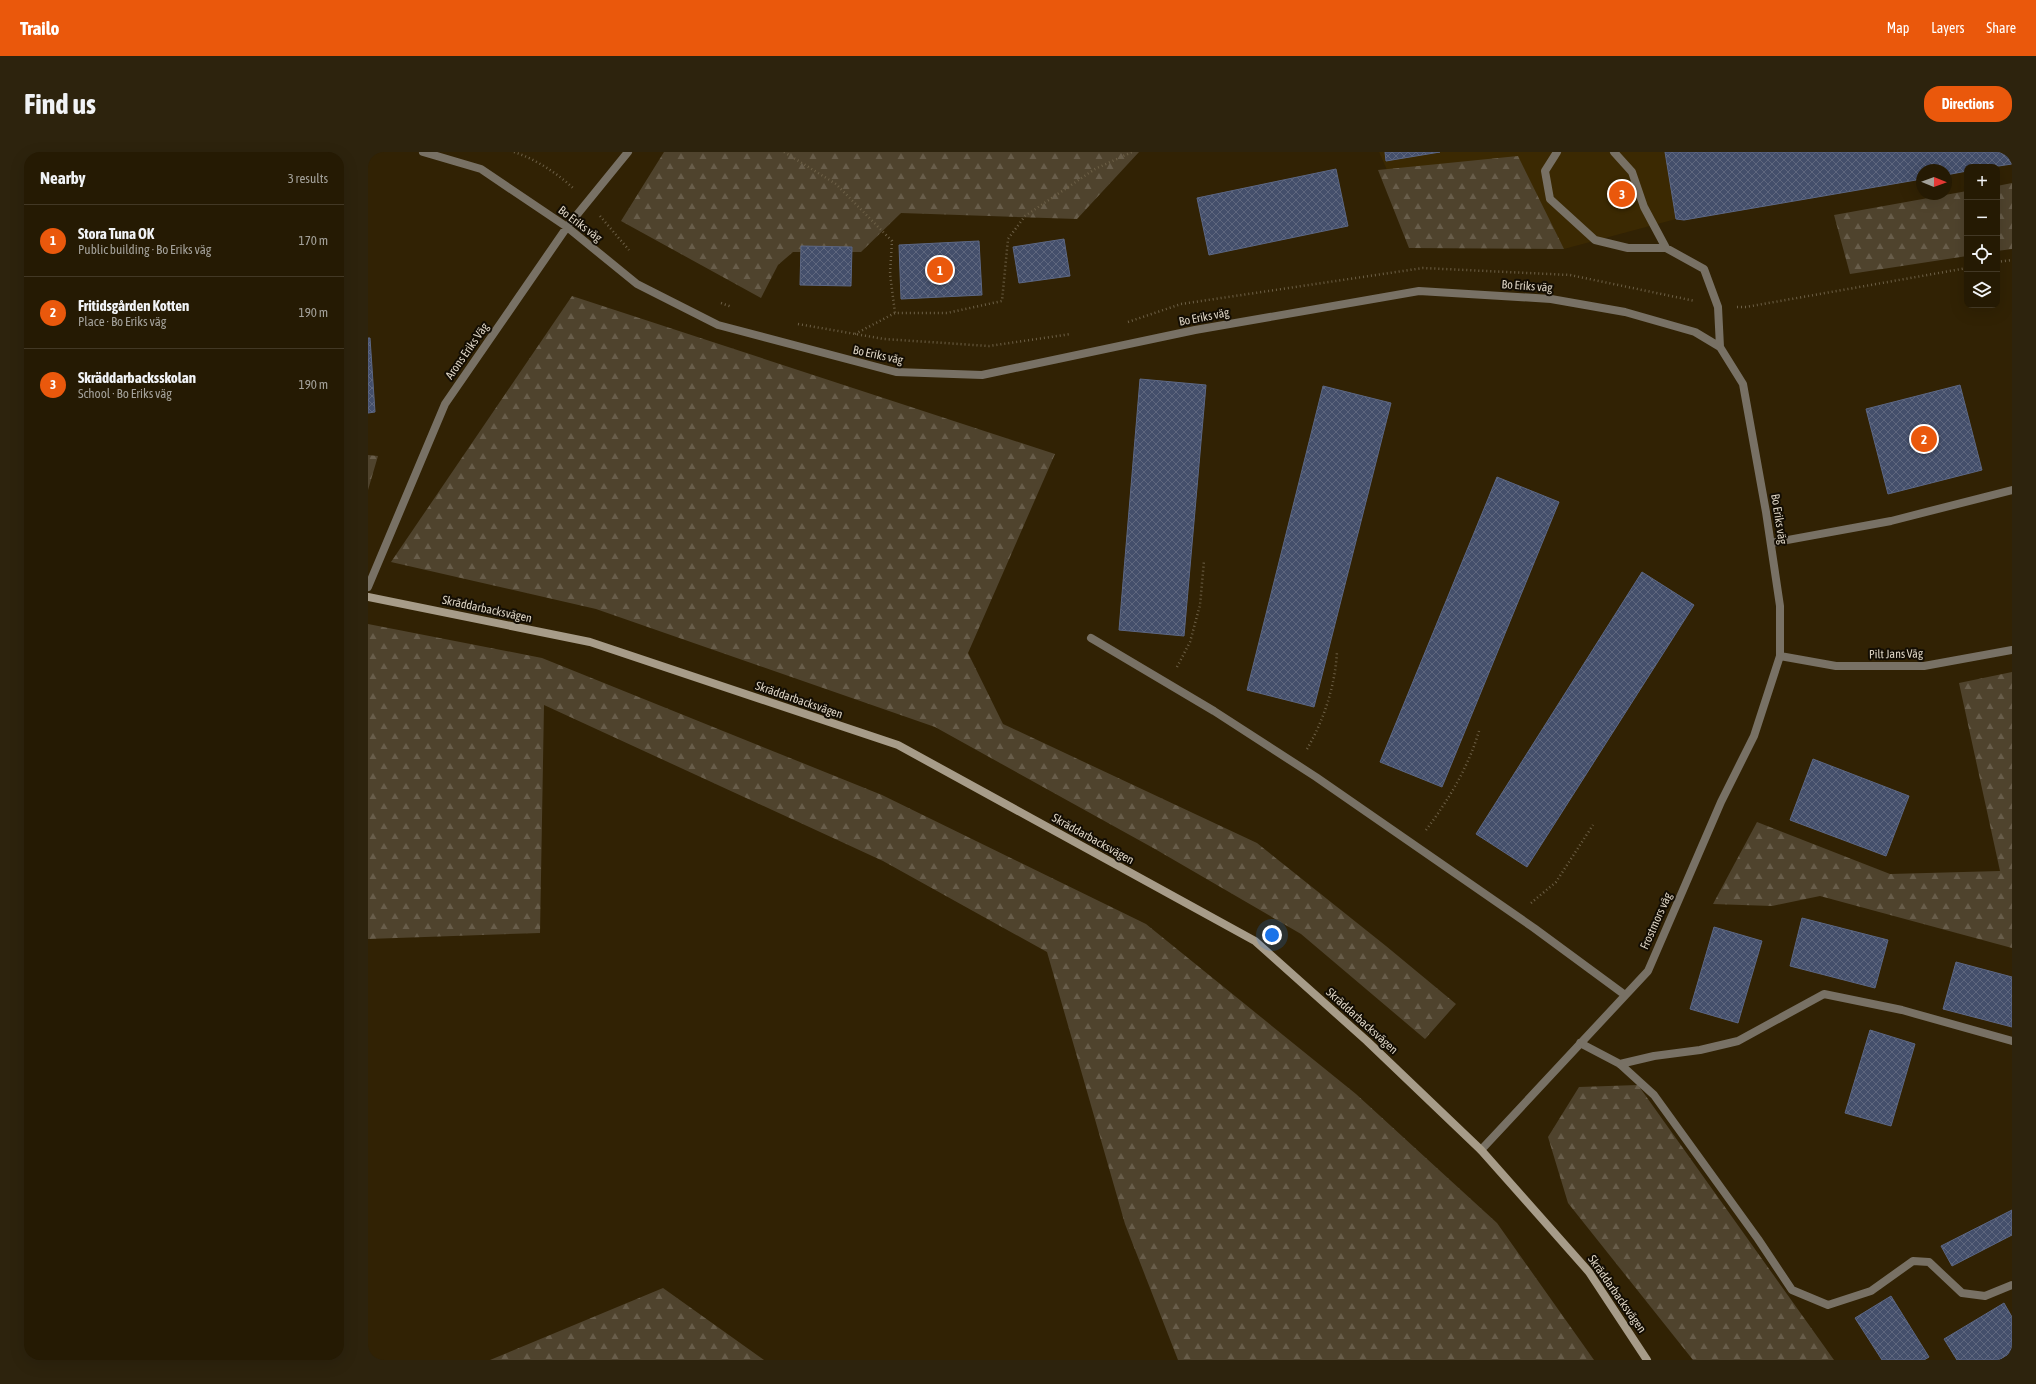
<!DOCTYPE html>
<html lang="en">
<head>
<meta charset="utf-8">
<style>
	:root { --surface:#251a03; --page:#2d230d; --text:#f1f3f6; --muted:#a3a19a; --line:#423825; --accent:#ea580c }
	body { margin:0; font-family:"Asap Condensed",sans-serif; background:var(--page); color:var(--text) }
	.controls { position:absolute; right:12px; top:12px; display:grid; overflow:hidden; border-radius:8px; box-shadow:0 4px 16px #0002 }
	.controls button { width:36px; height:36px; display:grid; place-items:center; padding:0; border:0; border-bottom:1px solid var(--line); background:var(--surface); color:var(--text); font:20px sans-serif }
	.compass { position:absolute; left:1548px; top:12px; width:36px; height:36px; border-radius:50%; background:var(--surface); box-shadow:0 4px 16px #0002; rotate:91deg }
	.you { position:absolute; left:904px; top:783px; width:14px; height:14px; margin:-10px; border:3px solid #fff; border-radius:50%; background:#1a73e8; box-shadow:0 0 0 6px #1a73e833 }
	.badge { display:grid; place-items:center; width:26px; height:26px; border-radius:50%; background:var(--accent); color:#fff; font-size:13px; font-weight:700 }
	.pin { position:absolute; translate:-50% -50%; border:2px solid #fff; box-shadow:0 1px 4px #0006 }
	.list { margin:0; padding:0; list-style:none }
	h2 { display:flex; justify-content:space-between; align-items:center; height:52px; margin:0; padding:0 16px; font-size:17px }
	h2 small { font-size:13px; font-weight:400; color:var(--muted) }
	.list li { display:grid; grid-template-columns:26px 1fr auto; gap:12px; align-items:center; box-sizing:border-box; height:72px; padding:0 16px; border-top:1px solid var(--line) }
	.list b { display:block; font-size:15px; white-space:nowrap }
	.list p { margin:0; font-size:13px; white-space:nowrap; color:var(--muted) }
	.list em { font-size:13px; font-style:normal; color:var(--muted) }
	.icon { flex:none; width:22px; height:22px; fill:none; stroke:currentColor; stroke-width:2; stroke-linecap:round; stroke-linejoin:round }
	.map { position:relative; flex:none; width:1644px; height:1208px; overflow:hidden; border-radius:16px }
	header { display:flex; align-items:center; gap:24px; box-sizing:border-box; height:56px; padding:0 20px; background:var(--accent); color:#fff }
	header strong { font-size:19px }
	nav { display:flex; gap:22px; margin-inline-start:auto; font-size:14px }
	.intro { display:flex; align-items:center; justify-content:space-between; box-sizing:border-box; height:96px; padding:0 24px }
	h1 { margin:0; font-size:28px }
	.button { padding:10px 18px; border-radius:16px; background:var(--accent); color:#fff; font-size:14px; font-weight:700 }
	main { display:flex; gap:24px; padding:0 24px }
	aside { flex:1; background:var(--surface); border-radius:16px; box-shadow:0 4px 16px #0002 }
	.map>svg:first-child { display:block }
	.built { fill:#3b2902 }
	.forest { fill:url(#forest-firs) }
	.building { fill:url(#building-cross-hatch); stroke:#5c6784 }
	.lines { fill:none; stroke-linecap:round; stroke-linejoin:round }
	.path { stroke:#6d6047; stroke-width:2.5; stroke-dasharray:1 3; stroke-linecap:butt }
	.lane { stroke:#787165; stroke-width:8 }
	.street { stroke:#787165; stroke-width:8 }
	.secondary { stroke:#a79c89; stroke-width:8 }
	.labels { text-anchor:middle; stroke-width:4; stroke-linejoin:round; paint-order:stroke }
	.street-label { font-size:12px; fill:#ddd4c4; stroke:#130d03 }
</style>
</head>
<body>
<header>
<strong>Trailo</strong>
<nav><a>Map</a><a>Layers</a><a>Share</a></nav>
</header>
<div class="intro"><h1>Find us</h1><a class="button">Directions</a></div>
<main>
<aside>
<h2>Nearby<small>3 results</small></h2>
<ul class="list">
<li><span class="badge">1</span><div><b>Stora Tuna OK</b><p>Public building · Bo Eriks väg</p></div><em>170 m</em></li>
<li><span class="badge">2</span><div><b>Fritidsgården Kotten</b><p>Place · Bo Eriks väg</p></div><em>190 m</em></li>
<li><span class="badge">3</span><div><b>Skräddarbacksskolan</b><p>School · Bo Eriks väg</p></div><em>190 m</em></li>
</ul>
</aside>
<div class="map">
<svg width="1644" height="1208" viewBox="0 0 1644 1208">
	<defs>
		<pattern id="forest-firs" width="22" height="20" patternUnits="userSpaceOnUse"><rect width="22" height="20" fill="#4f432d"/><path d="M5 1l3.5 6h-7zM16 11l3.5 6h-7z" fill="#685d4a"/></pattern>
		<pattern id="building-cross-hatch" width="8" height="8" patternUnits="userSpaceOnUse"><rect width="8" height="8" fill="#444f6b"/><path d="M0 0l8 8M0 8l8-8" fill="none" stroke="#5f677e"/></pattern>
	</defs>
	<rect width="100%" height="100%" fill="#312204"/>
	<path class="built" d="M1011,0H1644V12L1599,15V19L1578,23V18H1554L1316,68L1308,67L1196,97L1027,36Z"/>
	<path class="forest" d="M296,0H771L709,67L533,61L493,100H425L410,113L393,146L253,69Z
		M1150,4L1196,97L1041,96L1010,18Z
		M1644,31V97L1629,99V34Z
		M1599,39V104L1482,122L1466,63Z
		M204,144L687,302L600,501L635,572L889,691L1018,794L1088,852L1057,887L933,782L787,697L567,575L228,457L23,410Z
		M0,303L10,304L0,338Z
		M0,472L174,506L514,643L778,772L988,942L1129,1071L1226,1208H810L757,1072L679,800L515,709L176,553L172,781L0,787Z
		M1644,520V796L1452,744L1404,754L1345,752L1389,670L1522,722L1632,719L1591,531Z
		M1270,933L1466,1208H1325L1200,1051L1180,985L1211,935Z
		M295,1136L396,1208H122Z"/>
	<path class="building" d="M1017,0H1072L1018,9Z
		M1297,0H1644V12L1624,15H1599V19L1578,23V18H1554V27L1316,68L1308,67Z
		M968,17L980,74L841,103L829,46Z
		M696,87L702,124L651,131L645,95Z
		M611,89L614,143L533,147L531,93Z
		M433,94L484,95L483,134L432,133Z
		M0,186H2L7,260L0,261Z
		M772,227L838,233L816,484L751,478Z
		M1592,233L1614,318L1520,342L1498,257Z
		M955,234L1023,251L946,555L879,538Z
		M1129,325L1191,350L1074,635L1012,610Z
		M1274,420L1326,453L1159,715L1108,682Z
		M1445,607L1541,644L1518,704L1422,668Z
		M1434,766L1520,788L1507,836L1422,814Z
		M1346,775L1394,789L1370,871L1322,857Z
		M1588,810L1644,825V875L1575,857Z
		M1502,878L1547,892L1523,974L1477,961Z
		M1644,1058V1083L1584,1114L1573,1094Z
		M1523,1144L1561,1205L1556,1208H1514L1487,1166Z
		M1636,1151L1644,1165V1200L1631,1208H1589L1576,1187Z"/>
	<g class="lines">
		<path class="path" d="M146,0C167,7 189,21 205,36
			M416,0L468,32L524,89L522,122L527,161
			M232,64L261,98
			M1629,110L1644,108
			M353,151L364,155
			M1369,155H1378L1599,116
			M760,170L813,152L1055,116L1202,123L1327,149
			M430,172L516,187L621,194L703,182
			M487,182L527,161H579L634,149L640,87L657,64L727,17L764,0
			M809,515L822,490L832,453L836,409
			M939,597C956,568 967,534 969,500
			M1058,678C1081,647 1100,616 1111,579
			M1163,751L1188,730L1225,673"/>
		<path class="lane" d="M1403,391L1523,369L1644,338"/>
		<path class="street" d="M55,0L113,17L199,75L269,132L350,173L528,220L614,223L827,178L1051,139L1183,147L1257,160L1327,180L1352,195L1375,232L1398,360L1412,454V504L1386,584L1353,650L1280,819L1113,998
			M1189,0L1177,19L1182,47L1227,88L1260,96H1298L1336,117L1350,155L1352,195
			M1246,0L1264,20L1276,55L1298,96
			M0,435L77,252L199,75L260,0
			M723,486L846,559L948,625L1166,776L1257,843
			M1412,504L1468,514H1556L1644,498
			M1212,891L1252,912L1286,943L1390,1087L1424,1138L1460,1153L1503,1139L1545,1109L1561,1110L1594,1141L1617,1144L1644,1133
			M1252,912L1286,904L1332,898L1370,889L1456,842L1534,858L1644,889"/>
		<path class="secondary" d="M0,445L222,490L530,593L887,789L999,889L1113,998L1221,1120L1279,1208"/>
	</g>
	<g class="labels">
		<g class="street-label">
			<text transform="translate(212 72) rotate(37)" y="4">Bo Eriks väg</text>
			<text transform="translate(1159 134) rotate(4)" y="4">Bo Eriks väg</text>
			<text transform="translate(836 165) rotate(-11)" y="4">Bo Eriks väg</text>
			<text transform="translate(99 199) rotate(-55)" y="4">Arons Eriks Väg</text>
			<text transform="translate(510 203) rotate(12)" y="4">Bo Eriks väg</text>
			<text transform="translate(1411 367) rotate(81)" y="4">Bo Eriks väg</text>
			<text transform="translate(119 457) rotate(12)" y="4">Skräddarbacksvägen</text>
			<text transform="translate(1528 502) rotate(-1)" y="4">Pilt Jans Väg</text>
			<text transform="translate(431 548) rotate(19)" y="4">Skräddarbacksvägen</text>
			<text transform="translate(725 687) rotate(29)" y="4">Skräddarbacksvägen</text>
			<text transform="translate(1288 769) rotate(-66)" y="4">Frostmors väg</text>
			<text transform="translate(994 869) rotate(42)" y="4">Skräddarbacksvägen</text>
			<text transform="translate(1249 1142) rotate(55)" y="4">Skräddarbacksvägen</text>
		</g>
	</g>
</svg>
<div class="controls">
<button>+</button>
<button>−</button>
<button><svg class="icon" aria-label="locate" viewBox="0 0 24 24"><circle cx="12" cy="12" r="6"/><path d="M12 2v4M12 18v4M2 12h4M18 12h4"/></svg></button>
<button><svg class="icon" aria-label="layers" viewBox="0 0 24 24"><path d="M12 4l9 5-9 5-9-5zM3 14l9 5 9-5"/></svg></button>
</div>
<svg class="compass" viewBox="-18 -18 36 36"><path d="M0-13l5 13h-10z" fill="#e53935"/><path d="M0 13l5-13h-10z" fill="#a3a19a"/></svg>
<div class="you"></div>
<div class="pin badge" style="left:572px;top:118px">1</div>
<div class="pin badge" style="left:1556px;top:287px">2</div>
<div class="pin badge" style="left:1254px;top:42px">3</div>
</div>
</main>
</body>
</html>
